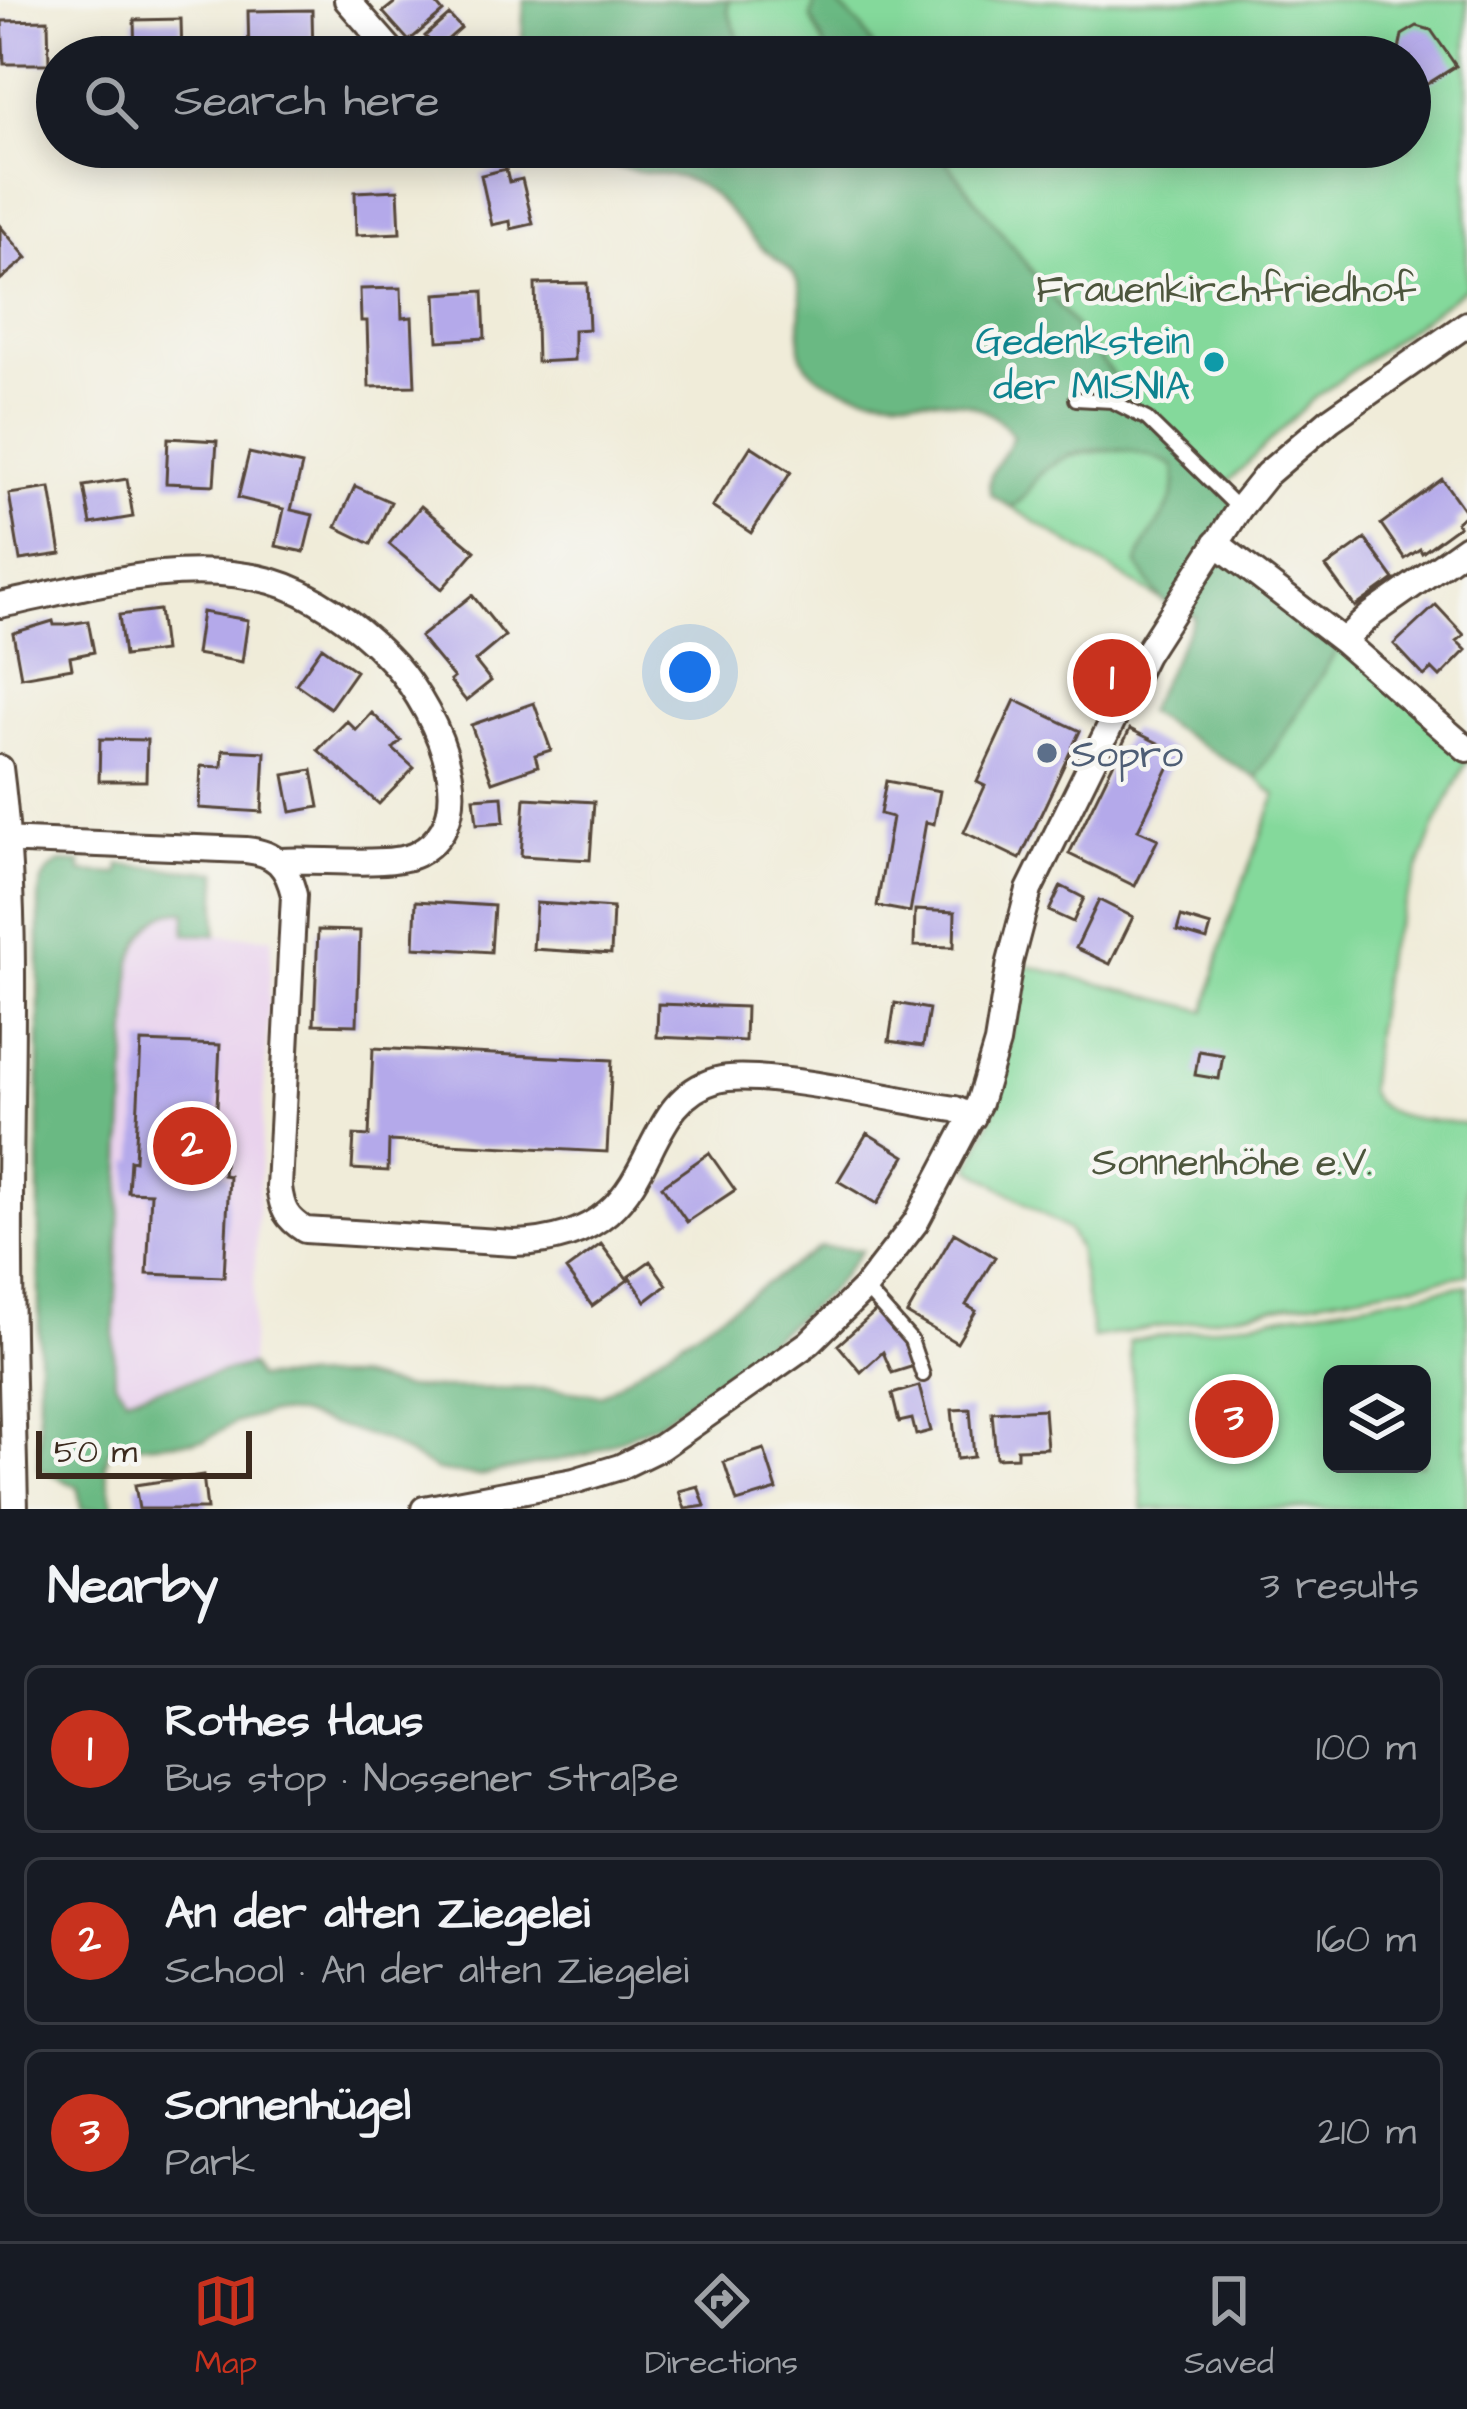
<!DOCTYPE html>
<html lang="en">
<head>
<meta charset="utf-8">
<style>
	:root { --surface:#171b24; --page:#242831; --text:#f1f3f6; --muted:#9ea1a6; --line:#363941; --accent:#c8321e }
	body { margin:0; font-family:"Architects Daughter",sans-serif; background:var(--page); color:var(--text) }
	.controls { position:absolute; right:36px; bottom:36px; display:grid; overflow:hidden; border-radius:18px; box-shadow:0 6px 30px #0003 }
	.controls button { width:108px; height:108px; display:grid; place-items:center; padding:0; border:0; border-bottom:3px solid var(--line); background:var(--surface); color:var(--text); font:60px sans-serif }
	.scale { position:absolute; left:36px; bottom:30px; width:216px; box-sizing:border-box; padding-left:12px; border:6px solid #3b2a1e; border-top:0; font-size:33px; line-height:42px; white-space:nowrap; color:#3b2a1e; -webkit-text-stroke:9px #f6f6f2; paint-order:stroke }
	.you { position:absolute; left:690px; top:672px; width:42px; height:42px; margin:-30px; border:9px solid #fff; border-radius:50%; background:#1a73e8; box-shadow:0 0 0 18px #1a73e833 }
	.badge { display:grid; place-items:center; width:78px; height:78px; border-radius:50%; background:var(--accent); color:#fff; font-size:39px; font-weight:700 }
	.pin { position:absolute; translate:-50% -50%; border:6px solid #fff; box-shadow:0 3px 12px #0006 }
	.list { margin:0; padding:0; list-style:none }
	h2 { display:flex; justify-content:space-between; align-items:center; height:156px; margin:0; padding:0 48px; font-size:51px }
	h2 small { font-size:39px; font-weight:400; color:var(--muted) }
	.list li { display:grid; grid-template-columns:78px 1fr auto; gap:36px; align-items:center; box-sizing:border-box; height:168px; margin:0 24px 24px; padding:0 24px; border:3px solid var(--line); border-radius:18px }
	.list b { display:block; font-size:45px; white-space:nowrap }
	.list p { margin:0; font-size:39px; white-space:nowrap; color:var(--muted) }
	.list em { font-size:39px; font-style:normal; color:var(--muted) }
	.icon { flex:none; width:66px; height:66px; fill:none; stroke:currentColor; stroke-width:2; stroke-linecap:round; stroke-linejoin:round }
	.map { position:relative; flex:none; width:1467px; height:1509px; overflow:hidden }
	.search { position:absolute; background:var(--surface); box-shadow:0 6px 30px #0003; left:36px; right:36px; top:36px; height:132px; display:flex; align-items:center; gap:30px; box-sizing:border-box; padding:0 42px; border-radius:66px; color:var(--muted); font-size:45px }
	.sheet { height:732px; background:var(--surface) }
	nav { display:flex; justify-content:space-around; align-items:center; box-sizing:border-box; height:168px; border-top:3px solid var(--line); background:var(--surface); font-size:33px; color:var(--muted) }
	nav a { display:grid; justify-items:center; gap:6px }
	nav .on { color:var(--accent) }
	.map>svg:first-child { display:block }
	.built { fill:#e9d2ed }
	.green { fill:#84d99b; stroke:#60825c; stroke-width:3; fill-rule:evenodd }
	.forest { fill:#6bb983; stroke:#537250; stroke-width:3 }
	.building { fill:#b4a9ea }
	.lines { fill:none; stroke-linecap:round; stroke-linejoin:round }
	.service-casing { stroke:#56473a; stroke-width:18 }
	.minor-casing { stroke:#56473a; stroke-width:30 }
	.service { stroke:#fff; stroke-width:12 }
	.minor { stroke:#fff; stroke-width:24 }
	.culture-dot { fill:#0f9aa8; stroke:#f6f6f2; stroke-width:4.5 }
	.service-dot { fill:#5c6f8a; stroke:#f6f6f2; stroke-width:4.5 }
	.labels { text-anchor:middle; stroke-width:9; stroke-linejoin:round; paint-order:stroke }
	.park-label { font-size:39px; fill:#4d563d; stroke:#f6f6f2 }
	.culture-label { font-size:39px; fill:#0d838f; stroke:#f6f6f2; text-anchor:end }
	.service-label { font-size:39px; fill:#4e5e75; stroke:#f6f6f2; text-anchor:start }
</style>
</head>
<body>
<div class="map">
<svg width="1467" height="1509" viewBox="0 0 1467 1509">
	<rect width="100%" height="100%" fill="#f6f6f2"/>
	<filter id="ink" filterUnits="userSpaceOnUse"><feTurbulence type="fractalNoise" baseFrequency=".00833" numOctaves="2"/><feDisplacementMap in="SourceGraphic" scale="24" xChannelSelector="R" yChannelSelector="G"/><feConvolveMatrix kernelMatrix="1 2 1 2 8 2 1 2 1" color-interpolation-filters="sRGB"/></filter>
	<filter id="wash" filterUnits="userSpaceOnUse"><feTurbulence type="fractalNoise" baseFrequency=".004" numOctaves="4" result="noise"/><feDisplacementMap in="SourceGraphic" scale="48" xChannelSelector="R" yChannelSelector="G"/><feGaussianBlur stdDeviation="2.7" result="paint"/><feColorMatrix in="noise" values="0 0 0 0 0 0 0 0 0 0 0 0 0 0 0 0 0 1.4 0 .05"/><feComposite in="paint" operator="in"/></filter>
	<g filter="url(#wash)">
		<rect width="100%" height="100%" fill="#f0ecd9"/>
		<path class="built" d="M174,910H186V934L272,937L250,1365L126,1397L115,1382L114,1337L131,961L141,938L157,918Z"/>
		<path class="green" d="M728,0H1467V287L1311,401L1228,482L1202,476L1147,419L935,147H1410V57H879L861,28L835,3L816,1L811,17L830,57H746L728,11Z
			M1122,450L1153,455L1174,467C1183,508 1146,528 1137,564L1161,600L1011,507C1025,500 1028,490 1038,478C1058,452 1092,452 1122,450Z
			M1343,641L1467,749V761L1435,826L1385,954L1368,1090C1381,1123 1435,1119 1467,1124V1275L1093,1338L1078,1248L1068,1230L970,1168L995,1109L1025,965L1206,1011L1227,926L1276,795L1256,778Z
			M1467,1285V1509H1143L1129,1341ZM1332,1374H1422V1464H1332Z"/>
		<path class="forest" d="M524,0H728V11L746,57H521Z
			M815,1L835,2L862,28L879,57H830L811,17Z
			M569,147H935L1147,419L1239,509L1217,542L1343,641L1256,778L1146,712L1195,617L1161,600L1137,564C1146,528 1183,508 1174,466C1137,446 1077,441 1043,471C1030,483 1027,499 1011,507L991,495C983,472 1005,458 1013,436C971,374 881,418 818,376C781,352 814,308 794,275C787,263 768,255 759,245C742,228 727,206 708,191C681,169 643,175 611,166C597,163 582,153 569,147Z
			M61,862L81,863V872L119,874L120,865L218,872L216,935L185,934L186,911C155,909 142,935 131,961L114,1337L115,1381L126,1397L250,1365L257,1378L356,1377L402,1388L556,1389L601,1395L820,1247L862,1250L829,1292L740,1363L658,1423L588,1454L479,1476L437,1471L383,1440L297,1414L268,1413L235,1423L205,1440L116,1447L109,1451L105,1465L114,1509H81L78,1487L39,1469V896C40,879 46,871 61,862Z"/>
		<g id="blocks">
			<path class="building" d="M398,0H433L443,12L409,41L383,12Z
				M312,10L313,57H249L248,11Z
				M449,15L461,28L437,49L425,36Z
				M181,19L182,57H135L134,20Z
				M48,20L49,64H4L2,21Z
				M1417,26L1431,30L1456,66L1424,86L1410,65V57H1404L1399,50L1402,35Z
				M506,169L509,182L522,179L533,224L511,229L510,221L492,225L481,175Z
				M398,190L400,233L356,235L355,192Z
				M0,226L27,258L0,280Z
				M587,283L589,329L574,330V360L537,362L535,284Z
				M401,288L402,318L412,317L415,386L369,387L367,321H361L360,289Z
				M483,291L485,338L438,341L436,294Z
				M168,438L217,441L214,485L166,483Z
				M751,446L791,472L751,533L712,507Z
				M249,453L302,465L291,510L313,515L304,552L276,546L284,509L238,498Z
				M127,479L133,517L91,524L84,486Z
				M1442,479L1467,514L1456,522L1459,526L1422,553L1420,549L1405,559L1381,524Z
				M355,486L391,502L371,544L336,527Z
				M50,488L61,554L20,560L9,494Z
				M421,506L475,551L442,589L389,544Z
				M1365,539L1394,579L1355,607L1326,567Z
				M472,595L505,636L475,661L491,681L466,701L450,681L454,678L420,637Z
				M1436,605L1464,635L1457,641L1466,650L1440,677L1432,669L1424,676L1394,644Z
				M159,610L164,651L124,656L119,615Z
				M202,612L248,620L242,662L196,654Z
				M53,621L54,625H64L88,621L94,652L70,657L72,668L21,677L13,633Z
				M322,647L356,671L330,708L296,684Z
				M1015,700L1080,731L1020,859L964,832L985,786L977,782Z
				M534,703L551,750L535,755L538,766L492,782L471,725Z
				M372,713L401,741L393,749L414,768L379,804L318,750L347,721L356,730Z
				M1130,729L1176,752L1138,830L1158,839L1135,886L1069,854Z
				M100,739L147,740L146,781H99Z
				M223,750L265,752L262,812L199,808L201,766L222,767Z
				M312,770L319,807L291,812L284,775Z
				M886,781L940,791L934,824L926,822L910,912L877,906L892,817L880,814Z
				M502,796L504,822L477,824L474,798Z
				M525,798L594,802L590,860L521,856Z
				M1061,886L1084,898L1073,922L1049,911Z
				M1099,900L1133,917L1110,964L1076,948Z
				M416,901L494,906L491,952L414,947Z
				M536,903L613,908L611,954L533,949Z
				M915,910L955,912L954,947L914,946Z
				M1181,917L1211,926L1207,940L1177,931Z
				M318,930L360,931L357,1025L314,1024Z
				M895,1003L929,1009L923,1046L889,1041Z
				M658,1004L746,1007L745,1041L657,1037Z
				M141,1042L220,1045L215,1147L206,1146V1153L225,1154L223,1175L229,1176L224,1277L147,1274L151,1193L128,1192L130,1160L135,1161Z
				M373,1048L612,1060L607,1152L389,1141L388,1171L352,1169L354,1135L369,1136Z
				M1199,1051L1223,1055L1219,1079L1195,1075Z
				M867,1133L905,1156L877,1204L838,1181Z
				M709,1153L735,1190L687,1222L662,1186Z
				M954,1233L995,1257L966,1305L976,1311L957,1343L907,1314Z
				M601,1244L628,1280L592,1306L566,1270Z
				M650,1261L667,1285L646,1301L629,1276Z
				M877,1310L901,1336L914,1366L892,1373L883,1352L861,1372L838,1345Z
				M919,1386L931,1431L916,1435L912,1419L899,1422L892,1394Z
				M970,1409L974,1457L957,1459L952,1410Z
				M1044,1409L1047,1448L1017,1449V1457L996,1458L992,1412Z
				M764,1449L777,1490L737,1502L724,1462Z
				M203,1475L207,1509H139L135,1485Z
				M698,1486L705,1506L685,1509L679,1491Z"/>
		</g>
	</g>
	<g filter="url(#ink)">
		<use href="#blocks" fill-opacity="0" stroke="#56473a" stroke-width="3"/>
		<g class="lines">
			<g class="service-casing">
				<path id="service" d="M1076,399L1112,401L1147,419L1239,509
					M865,1288L911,1340L923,1375"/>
			</g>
			<g class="minor-casing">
				<path id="minor" d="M347,0L397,57
					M1216,543L1343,641L1467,749
					M0,605C89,587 180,557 271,581C313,593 356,624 386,655C427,695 492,814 417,854C390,868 315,858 281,861
					M1343,641L1372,614L1467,547
					M0,768C19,914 10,1060 10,1207C9,1307 13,1408 15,1509
					M0,840L246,850C276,853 287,866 294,895L279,1187C282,1209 286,1218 305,1230L514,1243C670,1239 627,1105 717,1080C757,1068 905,1102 955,1109L973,1117
					M424,1509L574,1481L620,1467L661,1447L809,1343L865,1288L916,1222L979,1103L997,1043L1010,962L1029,890L1145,655L1239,509L1267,474L1330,420L1467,324"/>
			</g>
			<use href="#service" class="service"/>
			<use href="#minor" class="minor"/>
		</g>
	</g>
	<circle class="culture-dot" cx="1214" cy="362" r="12"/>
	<circle class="service-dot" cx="1047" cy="753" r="12"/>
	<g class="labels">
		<g class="park-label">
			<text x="1226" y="302">Frauenkirchfriedhof</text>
			<text x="1232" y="1175">Sonnenhöhe e.V.</text>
		</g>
		<g class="culture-label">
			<text x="1190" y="354">Gedenkstein<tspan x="1190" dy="45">der MISNIA</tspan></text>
		</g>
		<g class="service-label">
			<text x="1071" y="767">Sopro</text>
		</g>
	</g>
</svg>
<div class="controls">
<button><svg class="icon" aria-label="layers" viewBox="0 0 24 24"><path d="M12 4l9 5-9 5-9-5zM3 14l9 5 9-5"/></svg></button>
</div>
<div class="scale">50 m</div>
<div class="you"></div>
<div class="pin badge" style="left:1112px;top:678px">1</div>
<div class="pin badge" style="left:192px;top:1146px">2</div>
<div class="pin badge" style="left:1234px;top:1419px">3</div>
<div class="search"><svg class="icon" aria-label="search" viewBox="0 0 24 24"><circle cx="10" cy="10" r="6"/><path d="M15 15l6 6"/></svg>Search here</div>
</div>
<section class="sheet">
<h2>Nearby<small>3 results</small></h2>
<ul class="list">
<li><span class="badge">1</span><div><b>Rothes Haus</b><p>Bus stop · Nossener Straße</p></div><em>100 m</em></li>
<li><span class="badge">2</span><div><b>An der alten Ziegelei</b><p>School · An der alten Ziegelei</p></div><em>160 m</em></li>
<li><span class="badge">3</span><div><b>Sonnenhügel</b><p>Park</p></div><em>210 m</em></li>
</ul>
</section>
<nav>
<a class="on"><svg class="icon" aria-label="map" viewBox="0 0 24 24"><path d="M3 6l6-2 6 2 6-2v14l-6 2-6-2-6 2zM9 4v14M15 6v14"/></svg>Map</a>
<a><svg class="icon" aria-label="directions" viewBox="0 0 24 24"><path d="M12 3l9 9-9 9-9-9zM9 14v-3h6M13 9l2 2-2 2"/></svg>Directions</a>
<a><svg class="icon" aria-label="saved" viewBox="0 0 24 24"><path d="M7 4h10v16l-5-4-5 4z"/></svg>Saved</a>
</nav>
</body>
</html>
